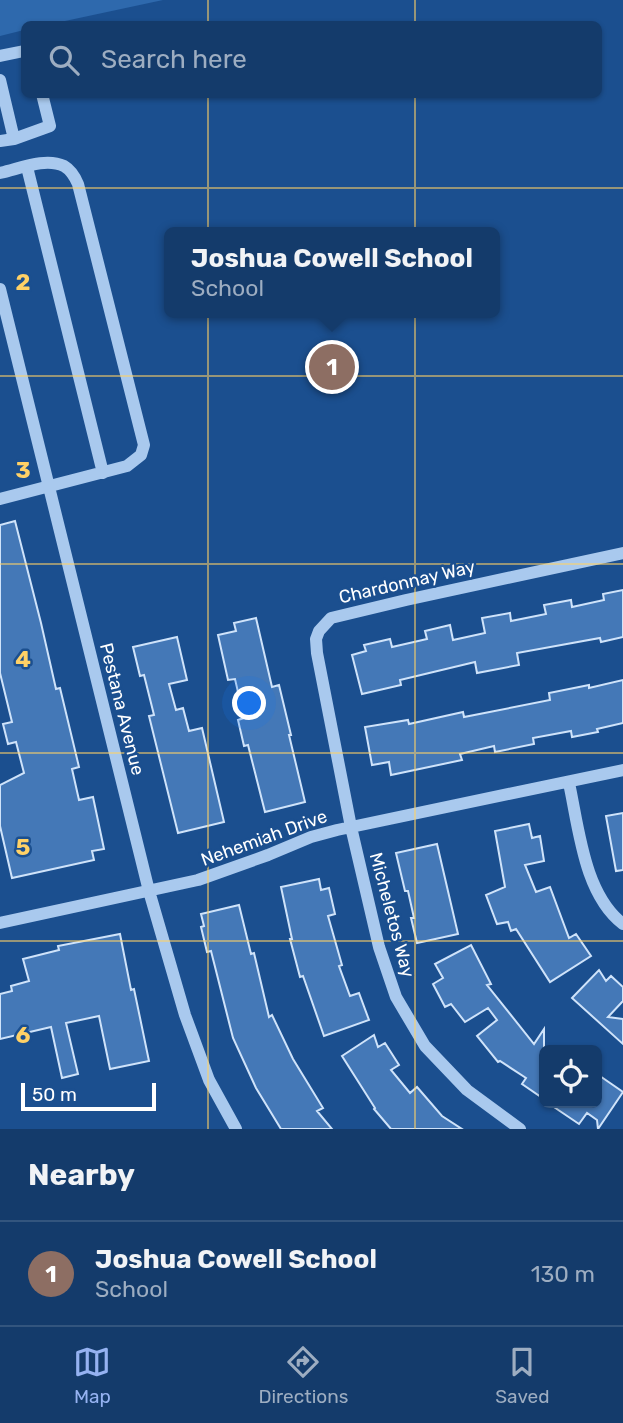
<!DOCTYPE html>
<html lang="en">
<head>
<meta charset="utf-8">
<style>
	:root { --surface:#143b6b; --page:#214673; --text:#f1f3f6; --muted:#9dadc1; --line:#33557e; --accent:#95b2f1 }
	body { margin:0; font-family:Rubik,sans-serif; background:var(--page); color:var(--text) }
	.controls { position:absolute; right:21px; bottom:21px; display:grid; overflow:hidden; border-radius:10px; box-shadow:0 2px 5px #0004 }
	.controls button { width:63px; height:63px; display:grid; place-items:center; padding:0; border:0; border-bottom:2px solid var(--line); background:var(--surface); color:var(--text); font:35px sans-serif }
	.scale { position:absolute; left:21px; bottom:18px; width:135px; box-sizing:border-box; padding-left:7px; border:4px solid #fff; border-top:0; font-size:19px; line-height:24px; white-space:nowrap; color:#fff; -webkit-text-stroke:5px #1b4f8f; paint-order:stroke }
	.you { position:absolute; left:250px; top:704px; width:24px; height:24px; margin:-18px; border:5px solid #fff; border-radius:50%; background:#1a73e8; box-shadow:0 0 0 10px #1a73e833 }
	.badge { display:grid; place-items:center; width:46px; height:46px; border-radius:50%; background:var(--accent); color:#fff; font-size:23px; font-weight:700 }
	.pin { position:absolute; translate:-50% -50%; border:4px solid #fff; box-shadow:0 2px 7px #0006 }
	.popup { position:absolute; left:164px; top:227px; width:336px; height:91px; box-sizing:border-box; display:grid; place-content:center; border-radius:10px; background:var(--surface); filter:drop-shadow(0 2px 5px #0005); font-size:23px; white-space:nowrap; color:var(--muted) }
	.popup b { font-size:26px; color:var(--text) }
	.popup::after { content:''; position:absolute; left:50%; top:100%; margin-left:-14px; border:14px solid transparent; border-top-color:var(--surface) }
	.list { margin:0; padding:0; list-style:none }
	h2 { display:flex; justify-content:space-between; align-items:center; height:91px; margin:0; padding:0 28px; font-size:30px }
	h2 small { font-size:23px; font-weight:400; color:var(--muted) }
	.list li { display:grid; grid-template-columns:46px 1fr auto; gap:21px; align-items:center; box-sizing:border-box; height:105px; padding:0 28px; border-top:2px solid var(--line) }
	.list b { display:block; font-size:26px; white-space:nowrap }
	.list p { margin:0; font-size:23px; white-space:nowrap; color:var(--muted) }
	.list em { font-size:23px; font-style:normal; color:var(--muted) }
	.icon { flex:none; width:38px; height:38px; fill:none; stroke:currentColor; stroke-width:2; stroke-linecap:round; stroke-linejoin:round }
	.map { position:relative; flex:none; width:623px; height:1129px; overflow:hidden }
	.search { position:absolute; background:var(--surface); box-shadow:0 2px 5px #0004; left:21px; right:21px; top:21px; height:77px; display:flex; align-items:center; gap:18px; box-sizing:border-box; padding:0 24px; border-radius:10px; color:var(--muted); font-size:26px }
	.sheet { height:196px; background:var(--surface) }
	nav { display:flex; justify-content:space-around; align-items:center; box-sizing:border-box; height:98px; border-top:2px solid var(--line); background:var(--surface); font-size:19px; color:var(--muted) }
	nav a { display:grid; justify-items:center; gap:4px }
	nav .on { color:var(--accent) }
	.map>svg:first-child { display:block }
	.green { fill:#2e69ad }
	.building { fill:#4478b7; stroke:#cfe3fa; stroke-width:2 }
	.lines { fill:none; stroke-linecap:round; stroke-linejoin:round }
	.minor { stroke:#a9c9ee; stroke-width:12 }
	.grid { fill:none; stroke:#ffd166; stroke-width:2; stroke-opacity:0.55 }
	.labels { text-anchor:middle; stroke-width:5; stroke-linejoin:round; paint-order:stroke }
	.street-label { font-size:18px; fill:#fff; stroke:#1b4f8f }
	.grid-label { font-size:23px; text-anchor:middle; font-weight:bold; fill:#ffd166; stroke:#1b4f8f; stroke-width:5; stroke-linejoin:round; paint-order:stroke }
</style>
</head>
<body>
<div class="map">
<svg width="623" height="1129" viewBox="0 0 623 1129">
	<rect width="100%" height="100%" fill="#1b4f8f"/>
	<path class="green" d="M0,0H163L51,24H24V30L0,36Z"/>
	<path class="building" d="M15,521L41,623L56,689L60,688L79,767L72,769L79,800L93,797L104,849L92,851L94,860L12,878L0,826V785L24,773L16,742L8,744L3,724L12,722L0,673V525Z
		M623,590V637L601,642L600,638L517,653L519,665L477,673L475,662L400,680L401,685L362,694L352,655L366,651L364,645L390,639L392,647L427,639L425,631L450,625L453,640L485,633L482,618L510,613L511,621L546,614L544,605L571,600L572,607L604,600L603,594Z
		M256,618L272,687L279,685L291,735H289L305,802L265,812L248,745L244,746L238,720L244,718L235,679L228,680L218,635L236,631L234,623Z
		M177,637L187,680L169,684L176,710L183,708L189,731L202,728L224,822L178,833L149,716L154,715L144,675L140,676L133,647Z
		M623,680V723L597,729L598,732L572,737L571,731L533,738L534,744L495,752L494,746L460,754L462,760L391,775L389,762L372,765L365,727L408,720L409,724L463,712L464,717L550,700L549,693L589,685V688Z
		M623,813V870L616,871L606,816Z
		M529,824L532,838L540,836L544,861L525,865L536,892L550,887L569,938L576,934L591,956L550,982L516,929L511,931L508,922L497,924L486,895L505,887L495,831Z
		M437,844L458,934L417,943L411,918H414L408,891H405L396,853Z
		M319,879L321,890L329,888L335,914L328,916L342,965L339,966L350,996L359,993L369,1020L324,1036L303,976L300,977L290,939H292L281,887Z
		M239,905L251,954L254,953L269,1017L272,1015L293,1059L323,1108L317,1111L332,1129H281L256,1088L233,1038L211,951L207,952L201,927L204,926L201,914Z
		M120,934L131,990L134,989L149,1061L110,1069L99,1016L66,1023L78,1074L62,1078L51,1027L0,1039V994L12,991L11,986L29,981L23,959L59,950L58,946Z
		M471,945L491,984L487,985L534,1044L544,1029V1099L522,1084L526,1078L500,1061L498,1062L477,1036L497,1020L488,1008L465,1022L451,1004L445,1007L433,984L443,978L435,964Z
		M599,970L606,981L611,976L623,987V1001L608,1017L623,1019V1044L572,998Z
		M374,1035L378,1047L385,1043L399,1065L391,1070L410,1093L417,1087L442,1116L462,1129H391L374,1109L375,1108L342,1056Z
		M597,1074L623,1092L598,1129L597,1120L587,1113L579,1124L548,1103H597Z"/>
	<g class="lines">
		<path class="minor" d="M0,56L24,51
			M0,80L14,139L0,141
			M14,139L50,126L42,94
			M27,167L103,473
			M0,173C19,169 45,157 64,166C71,170 75,177 78,184L144,445L141,455L127,466L0,499
			M0,289L149,891L185,1015L209,1080L236,1129
			M569,783C579,829 584,894 623,924
			M0,923L198,880L268,855L311,837L337,830L623,770
			M520,1129L467,1090L425,1046L396,997L379,947L351,827L317,653L316,639L319,631L331,618L406,600L623,553"/>
	</g>
	<path class="grid" d="M208,0V24M415,0V24M208,94V1129M415,94V1129M0,188H623M0,376H623M0,564H623M0,753H623M0,941H623"/>
	<g class="labels">
		<g class="street-label">
			<text transform="translate(407 582) rotate(-13)" y="6">Chardonnay Way</text>
			<text transform="translate(122 709) rotate(76)" y="6">Pestana Avenue</text>
			<text transform="translate(264 838) rotate(-20)" y="6">Nehemiah Drive</text>
			<text transform="translate(392 915) rotate(75)" y="6">Micheletos Way</text>
		</g>
	</g>
	<g class="grid-label">
		<text x="23" y="290">2</text>
		<text x="23" y="478">3</text>
		<text x="23" y="667">4</text>
		<text x="23" y="855">5</text>
		<text x="23" y="1043">6</text>
	</g>
</svg>
<div class="controls">
<button><svg class="icon" aria-label="locate" viewBox="0 0 24 24"><circle cx="12" cy="12" r="6"/><path d="M12 2v4M12 18v4M2 12h4M18 12h4"/></svg></button>
</div>
<div class="scale">50 m</div>
<div class="you"></div>
<div class="pin badge" style="left:332px;top:367px;background:#8d6e63">1</div>
<div class="popup"><b>Joshua Cowell School</b>School</div>
<div class="search"><svg class="icon" aria-label="search" viewBox="0 0 24 24"><circle cx="10" cy="10" r="6"/><path d="M15 15l6 6"/></svg>Search here</div>
</div>
<section class="sheet">
<h2>Nearby<small></small></h2>
<ul class="list">
<li><span class="badge" style="background:#8d6e63">1</span><div><b>Joshua Cowell School</b><p>School</p></div><em>130 m</em></li>
</ul>
</section>
<nav>
<a class="on"><svg class="icon" aria-label="map" viewBox="0 0 24 24"><path d="M3 6l6-2 6 2 6-2v14l-6 2-6-2-6 2zM9 4v14M15 6v14"/></svg>Map</a>
<a><svg class="icon" aria-label="directions" viewBox="0 0 24 24"><path d="M12 3l9 9-9 9-9-9zM9 14v-3h6M13 9l2 2-2 2"/></svg>Directions</a>
<a><svg class="icon" aria-label="saved" viewBox="0 0 24 24"><path d="M7 4h10v16l-5-4-5 4z"/></svg>Saved</a>
</nav>
</body>
</html>
